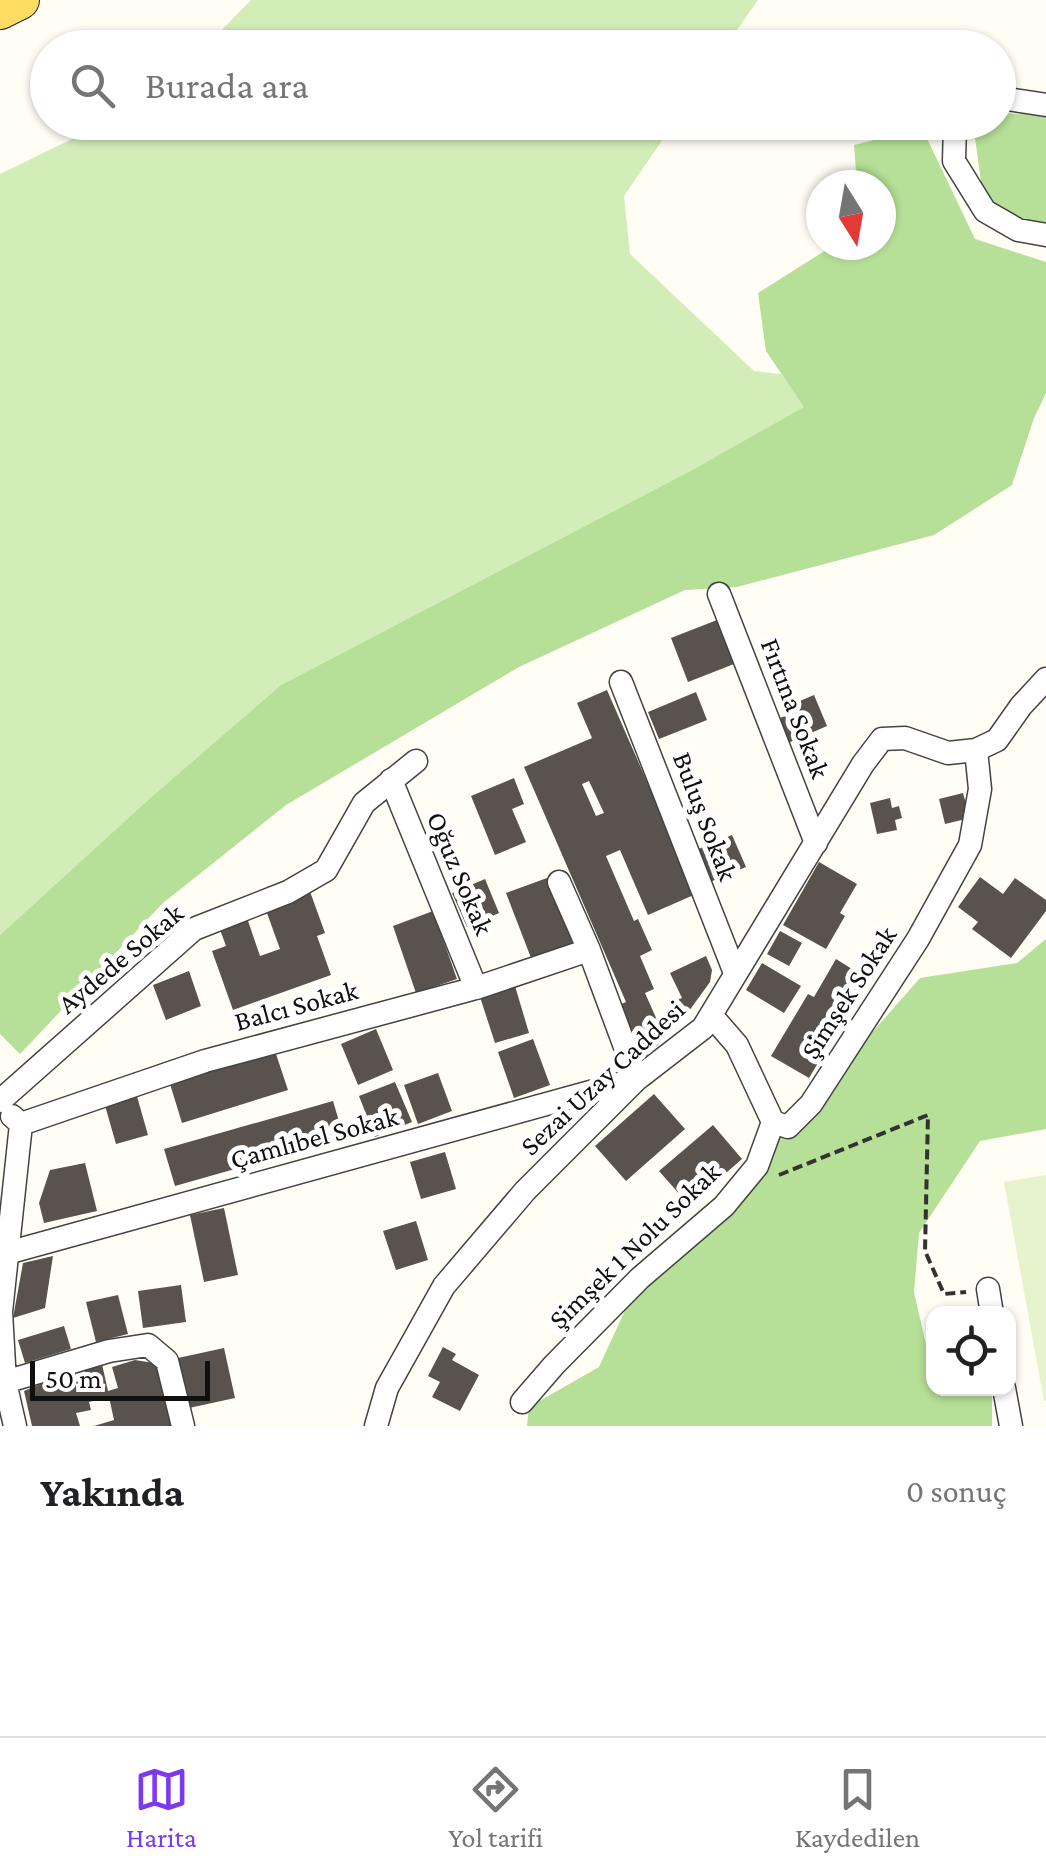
<!DOCTYPE html>
<html lang="tr">
<head>
<meta charset="utf-8">
<style>
	:root { --surface:#fff; --page:#f6f6f6; --text:#202124; --muted:#757577; --line:#e0e0e0; --accent:#7c3aed }
	body { margin:0; font-family:"Crimson Pro",serif; background:var(--page); color:var(--text) }
	.controls { position:absolute; right:30px; bottom:30px; display:grid; overflow:hidden; border-radius:20px; box-shadow:0 2px 8px #0004 }
	.controls button { width:90px; height:90px; display:grid; place-items:center; padding:0; border:0; border-bottom:2px solid var(--line); background:var(--surface); color:var(--text); font:50px sans-serif }
	.compass { position:absolute; left:806px; top:170px; width:90px; height:90px; border-radius:50%; background:var(--surface); box-shadow:0 2px 8px #0004; rotate:169deg }
	.scale { position:absolute; left:30px; bottom:25px; width:180px; box-sizing:border-box; padding-left:10px; border:5px solid #101010; border-top:0; font-size:28px; line-height:35px; white-space:nowrap; color:#101010; -webkit-text-stroke:8px #fff; paint-order:stroke }
	.list { margin:0; padding:0; list-style:none }
	h2 { display:flex; justify-content:space-between; align-items:center; height:130px; margin:0; padding:0 40px; font-size:42px }
	h2 small { font-size:32px; font-weight:400; color:var(--muted) }
	.icon { flex:none; width:55px; height:55px; fill:none; stroke:currentColor; stroke-width:2; stroke-linecap:round; stroke-linejoin:round }
	.map { position:relative; flex:none; width:1046px; height:1426px; overflow:hidden }
	.search { position:absolute; background:var(--surface); box-shadow:0 2px 8px #0004; left:30px; right:30px; top:30px; height:110px; display:flex; align-items:center; gap:25px; box-sizing:border-box; padding:0 35px; border-radius:55px; color:var(--muted); font-size:38px }
	.sheet { height:310px; background:var(--surface) }
	nav { display:flex; justify-content:space-around; align-items:center; box-sizing:border-box; height:140px; border-top:2px solid var(--line); background:var(--surface); font-size:28px; color:var(--muted) }
	nav a { display:grid; justify-items:center; gap:5px }
	nav .on { color:var(--accent) }
	.map>svg:first-child { display:block }
	.green { fill:#d3edb9 }
	.forest { fill:#b6df97 }
	.pitch { fill:#e5f4cc }
	.building { fill:#5a524c; fill-rule:evenodd }
	.lines { fill:none; stroke-linecap:round; stroke-linejoin:round }
	.street-casing { stroke:#434343; stroke-width:25 }
	.primary-casing { stroke:#212121; stroke-width:40 }
	.path { stroke:#323232; stroke-width:4; stroke-dasharray:10 5; stroke-linecap:butt }
	.street { stroke:#fff; stroke-width:22 }
	.primary { stroke:#ffdd64; stroke-width:38 }
	.labels { text-anchor:middle; stroke-width:10; stroke-linejoin:round; paint-order:stroke }
	.street-label { font-size:28px; fill:#101010; stroke:#fff }
</style>
</head>
<body>
<div class="map">
<svg width="1046" height="1426" viewBox="0 0 1046 1426">
	<rect width="100%" height="100%" fill="#fffdf4"/>
	<path class="green" d="M251,0H758L725,47H205Z
		M105,123H674L624,196L630,254L754,371L781,374L805,407L694,469L281,685L149,799L0,935V174Z"/>
	<path class="forest" d="M999,113L1046,115V231L985,211L973,123L998,122Z
		M922,128L975,239L1046,262V393L1034,418L1012,485L934,535L737,587L685,590L519,667L286,805L163,903L20,1054L0,1034V935L149,799L281,685L694,469L804,407L766,351L758,293L834,245H881V185H857L854,145Z
		M1046,939V1129L980,1141L919,1233L914,1292L933,1375L934,1388L992,1389V1426H527L529,1407L599,1367L640,1278L774,1144L920,978L1017,963Z"/>
	<path class="pitch" d="M1046,1175V1401H1044L1004,1182Z"/>
	<path class="building" d="M717,620L734,664L688,682L671,638Z
		M607,690L696,894L648,915L620,850L606,856L634,921L638,919L652,950L640,956L654,989L645,993L665,1038L643,1059L619,1005L626,1002L524,767L592,738L577,703ZM589,781L604,813L596,816L582,784Z
		M696,692L707,720L659,739L648,712Z
		M814,695L827,726L788,743L777,719L791,714L788,706Z
		M514,778L524,804L512,809L526,842L495,855L471,796Z
		M963,793L970,818L945,824L939,799Z
		M890,798L892,808L899,806L902,818L895,820L897,830L877,834L870,803Z
		M732,835L746,867L710,882L696,850Z
		M819,862L857,884L840,913L845,916L826,949L783,925Z
		M980,877L1003,894L1015,878L1046,900V911L1011,958L972,929L978,922L958,907Z
		M547,878L574,947L533,963L506,893Z
		M485,879L499,913L467,927L452,893Z
		M308,886L325,933L317,936L331,975L233,1010L212,951L226,946L218,924L246,915L260,956L280,949L263,902Z
		M433,911L457,979L416,993L393,926Z
		M780,931L802,943L789,966L767,954Z
		M706,956L712,970L710,982L681,1022L672,1002L682,998L670,973Z
		M836,959L868,979L809,1078L771,1056L808,994L814,997Z
		M762,963L801,986L784,1013L746,990Z
		M189,971L201,1006L166,1020L153,985Z
		M515,986L529,1033L495,1043L480,997Z
		M376,1029L393,1070L358,1085L341,1044Z
		M533,1039L550,1085L514,1098L498,1052Z
		M275,1051L288,1090L182,1123L170,1084Z
		M438,1073L452,1111L418,1124L404,1085Z
		M395,1082L412,1122L375,1137L359,1096Z
		M136,1093L148,1135L116,1144L104,1102Z
		M654,1094L685,1129L626,1181L595,1146Z
		M333,1101L344,1138L175,1186L164,1149Z
		M713,1125L742,1159L689,1205L659,1171Z
		M445,1152L456,1189L421,1199L410,1162Z
		M85,1163L97,1211L44,1223L39,1203L50,1170Z
		M224,1208L238,1275L204,1282L190,1215Z
		M416,1221L428,1260L396,1270L383,1231Z
		M53,1256L45,1308L13,1318L23,1263Z
		M181,1285L186,1322L143,1328L138,1291Z
		M118,1295L128,1334L96,1342L86,1302Z
		M64,1326L71,1349L25,1363L18,1340Z
		M443,1347L456,1354L452,1360L479,1375L460,1411L432,1397L440,1382L428,1376Z
		M224,1348L235,1398L189,1408L178,1358Z
		M135,1360L160,1364L179,1426H94L114,1420L109,1397L89,1402L91,1410L76,1413L80,1426H32L24,1391L69,1372L102,1364L108,1391L118,1388L112,1367Z"/>
	<g class="lines">
		<g class="street-casing">
			<path id="street" d="M998,102L1007,99L1046,105
				M959,122L955,125L954,161L985,211L1018,230L1046,235
				M719,594L816,843
				M621,682L735,973
				M391,780L476,988
				M711,1015L737,1045L773,1122L788,1127L811,1104L918,939L970,845L980,789L976,750
				M0,1101L194,929L288,892L326,870L364,803L416,761
				M12,1116L21,1124L1,1312L5,1382L15,1426
				M21,1124L205,1061L476,988L589,950
				M7,1253L637,1079L589,950L559,882
				M988,1289L992,1314
				M5,1382L109,1351L148,1345L167,1361L183,1426
				M1004,1388L1011,1426
				M522,1402L554,1365L640,1278L724,1206L757,1166L773,1122
				M376,1426L387,1388L444,1286L525,1191L637,1079L703,1028L863,764L882,739L905,738L948,753L976,750L997,740L1021,706L1046,679"/>
		</g>
		<g class="primary-casing">
			<path id="primary" d="M0,10L20,0"/>
		</g>
		<path class="path" d="M779,1175L928,1115L925,1251L944,1294L966,1292"/>
		<use href="#street" class="street"/>
		<use href="#primary" class="primary"/>
	</g>
	<g class="labels">
		<g class="street-label">
			<text transform="translate(796 708) rotate(69)" y="10">Fırtına Sokak</text>
			<text transform="translate(706 816) rotate(69)" y="10">Buluş Sokak</text>
			<text transform="translate(461 873) rotate(67)" y="10">Oğuz Sokak</text>
			<text transform="translate(120 958) rotate(-40)" y="10">Aydede Sokak</text>
			<text transform="translate(848 992) rotate(-57)" y="10">Şimşek Sokak</text>
			<text transform="translate(296 1005) rotate(-15)" y="10">Balcı Sokak</text>
			<text transform="translate(602 1077) rotate(-43)" y="10">Sezai Uzay Caddesi</text>
			<text transform="translate(314 1137) rotate(-15)" y="10">Çamlıbel Sokak</text>
			<text transform="translate(634 1245) rotate(-44)" y="10">Şimşek 1 Nolu Sokak</text>
		</g>
	</g>
</svg>
<div class="controls">
<button><svg class="icon" aria-label="locate" viewBox="0 0 24 24"><circle cx="12" cy="12" r="6"/><path d="M12 2v4M12 18v4M2 12h4M18 12h4"/></svg></button>
</div>
<svg class="compass" viewBox="-18 -18 36 36"><path d="M0-13l5 13h-10z" fill="#e53935"/><path d="M0 13l5-13h-10z" fill="#757577"/></svg>
<div class="scale">50 m</div>
<div class="search"><svg class="icon" aria-label="search" viewBox="0 0 24 24"><circle cx="10" cy="10" r="6"/><path d="M15 15l6 6"/></svg>Burada ara</div>
</div>
<section class="sheet">
<h2>Yakında<small>0 sonuç</small></h2>
<ul class="list">
</ul>
</section>
<nav>
<a class="on"><svg class="icon" aria-label="map" viewBox="0 0 24 24"><path d="M3 6l6-2 6 2 6-2v14l-6 2-6-2-6 2zM9 4v14M15 6v14"/></svg>Harita</a>
<a><svg class="icon" aria-label="directions" viewBox="0 0 24 24"><path d="M12 3l9 9-9 9-9-9zM9 14v-3h6M13 9l2 2-2 2"/></svg>Yol tarifi</a>
<a><svg class="icon" aria-label="saved" viewBox="0 0 24 24"><path d="M7 4h10v16l-5-4-5 4z"/></svg>Kaydedilen</a>
</nav>
</body>
</html>
